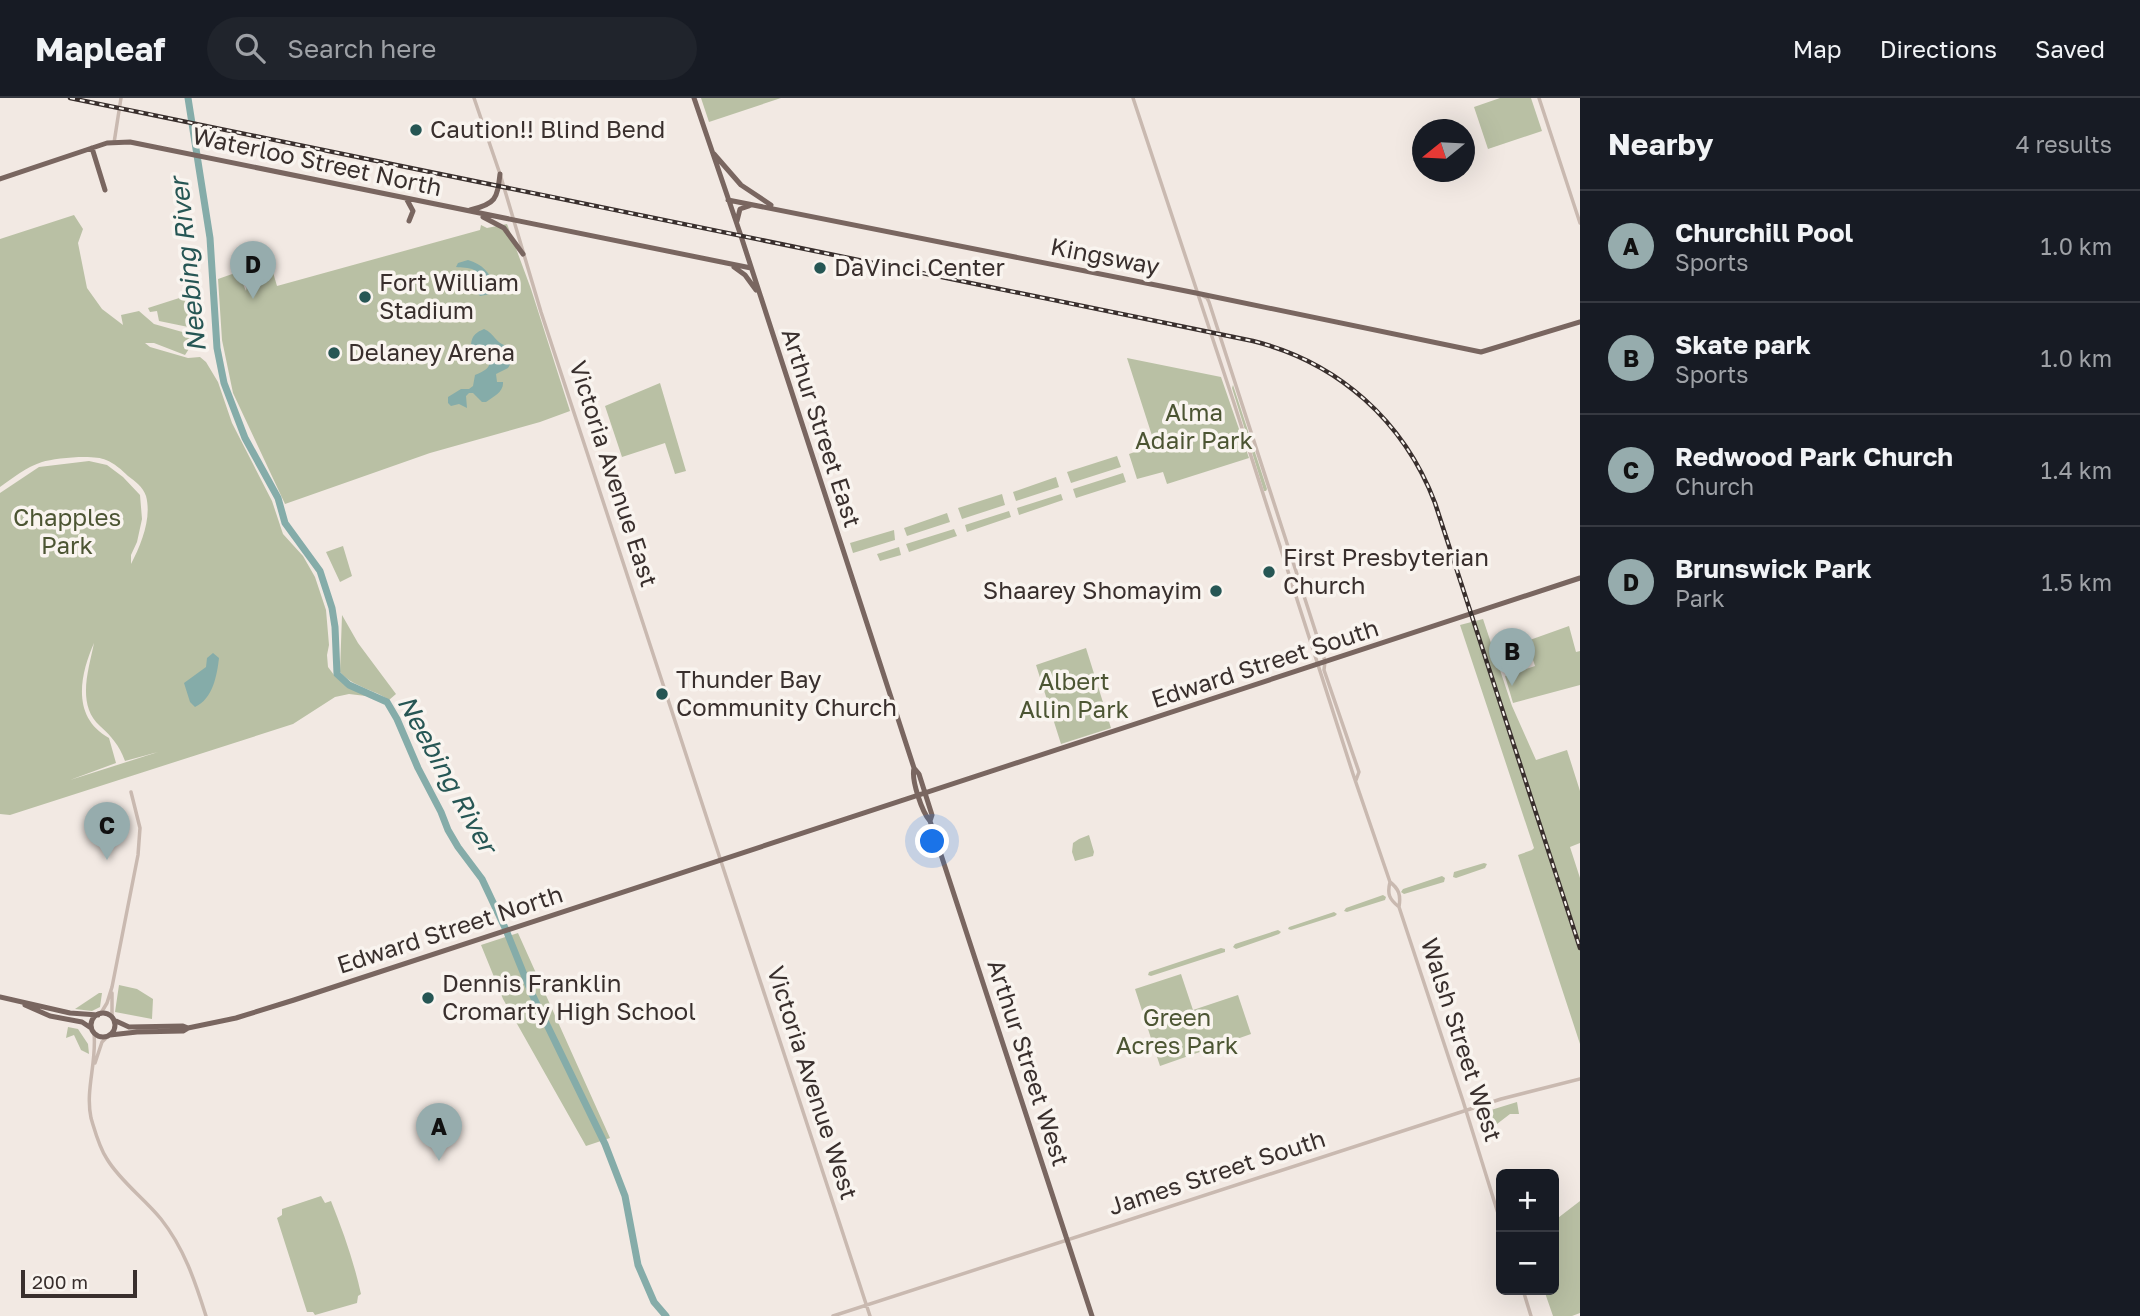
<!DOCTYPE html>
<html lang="en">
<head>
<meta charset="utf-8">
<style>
	:root { --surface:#171b24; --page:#20242c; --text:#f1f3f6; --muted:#9ea1a6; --line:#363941; --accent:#96acad }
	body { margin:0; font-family:"Golos Text",sans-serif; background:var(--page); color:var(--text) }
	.controls { position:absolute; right:21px; bottom:21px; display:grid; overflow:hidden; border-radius:10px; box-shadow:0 7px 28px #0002 }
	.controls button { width:63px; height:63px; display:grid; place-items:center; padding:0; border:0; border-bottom:2px solid var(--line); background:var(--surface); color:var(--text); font:35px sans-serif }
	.compass { position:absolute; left:1412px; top:21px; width:63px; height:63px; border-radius:50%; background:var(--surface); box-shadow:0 7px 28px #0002; rotate:252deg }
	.scale { position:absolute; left:21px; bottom:18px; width:116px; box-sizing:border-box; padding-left:7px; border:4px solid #392f2d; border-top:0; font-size:19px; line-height:24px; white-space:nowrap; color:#392f2d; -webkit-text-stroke:5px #f9f4ef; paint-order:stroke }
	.you { position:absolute; left:933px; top:744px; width:24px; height:24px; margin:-18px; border:5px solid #fff; border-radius:50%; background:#1a73e8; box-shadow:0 0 0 10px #1a73e833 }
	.badge { display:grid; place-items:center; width:46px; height:46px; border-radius:50%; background:var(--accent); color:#111; font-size:23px; font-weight:700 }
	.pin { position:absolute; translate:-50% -58px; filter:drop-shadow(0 2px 4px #0008) }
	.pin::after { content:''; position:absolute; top:37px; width:24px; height:21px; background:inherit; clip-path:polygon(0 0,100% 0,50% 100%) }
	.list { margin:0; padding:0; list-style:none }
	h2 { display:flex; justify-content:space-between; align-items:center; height:91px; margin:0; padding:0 28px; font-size:30px }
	h2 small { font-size:23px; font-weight:400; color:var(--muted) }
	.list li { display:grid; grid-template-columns:46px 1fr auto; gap:21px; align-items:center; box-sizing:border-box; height:112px; padding:0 28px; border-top:2px solid var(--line) }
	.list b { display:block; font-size:26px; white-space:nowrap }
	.list p { margin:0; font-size:23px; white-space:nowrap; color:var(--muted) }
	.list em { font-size:23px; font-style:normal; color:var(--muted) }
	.icon { flex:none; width:38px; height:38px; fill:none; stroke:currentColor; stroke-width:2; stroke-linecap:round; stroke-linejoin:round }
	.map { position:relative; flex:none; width:1580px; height:1218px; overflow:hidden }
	header { display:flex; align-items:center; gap:42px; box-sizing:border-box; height:98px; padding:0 35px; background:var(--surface); border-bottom:2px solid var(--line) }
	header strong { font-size:33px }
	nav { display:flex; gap:38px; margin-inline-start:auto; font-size:24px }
	.search { width:490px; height:63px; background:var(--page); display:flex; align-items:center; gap:18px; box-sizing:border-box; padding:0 24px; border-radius:38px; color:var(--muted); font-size:26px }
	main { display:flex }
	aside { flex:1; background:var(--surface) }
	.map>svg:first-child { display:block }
	.green { fill:#b9c0a4; fill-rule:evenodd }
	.water { fill:#85aca9 }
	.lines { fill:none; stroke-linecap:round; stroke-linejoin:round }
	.river { stroke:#85aca9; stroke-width:7 }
	.minor { stroke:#c9b9b0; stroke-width:3.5 }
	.major { stroke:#796660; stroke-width:5 }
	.rail-casing { stroke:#392f2d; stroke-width:4.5 }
	.rail { stroke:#f9f4ef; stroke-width:2; stroke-dasharray:5; stroke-linecap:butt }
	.poi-dot { fill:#265654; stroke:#f9f4ef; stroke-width:2.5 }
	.labels { text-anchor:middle; stroke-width:7; stroke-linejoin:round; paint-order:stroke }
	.poi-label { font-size:24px; fill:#392f2d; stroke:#f9f4ef; text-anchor:start }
	.street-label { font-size:24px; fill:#392f2d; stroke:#f9f4ef }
	.park-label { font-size:24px; fill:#4c5533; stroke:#f9f4ef }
	.water-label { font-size:26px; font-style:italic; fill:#265654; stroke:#f9f4ef }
</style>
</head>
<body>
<header>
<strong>Mapleaf</strong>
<div class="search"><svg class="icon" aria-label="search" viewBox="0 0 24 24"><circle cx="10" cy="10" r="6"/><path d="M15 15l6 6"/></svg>Search here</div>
<nav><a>Map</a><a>Directions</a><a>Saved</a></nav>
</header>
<main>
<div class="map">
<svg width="1580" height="1218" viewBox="0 0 1580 1218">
	<rect width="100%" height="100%" fill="#f2e9e3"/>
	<path class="green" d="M701,0H781L709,24Z
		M1500,0H1531L1542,33L1488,51L1474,9Z
		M74,117L83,131L78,145L87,190L102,211L123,227L121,217L139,213L154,226L186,235L196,240L185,257L154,245H145L150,249L188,260L200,259L206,264L218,284L232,325L272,403L283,436L303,458L315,479L326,512L329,547L327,557L328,569L334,577L337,576L349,586L371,596L366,598L349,596L335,599L293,626L10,717L0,716V395L39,369L89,363L107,367L123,379L140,397L142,421L137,444L131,457V466C141,447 152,420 146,398C143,389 135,383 128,378C122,372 114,365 106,362C94,356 55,360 42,364C26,369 13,380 0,389V141ZM94,545C89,571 76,606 100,628C112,639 119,647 125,663L158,654L70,682L116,665L109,640C71,619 80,577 94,545Z
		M507,126L531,191L570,313L540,324L430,355L285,406L233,295L222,242L218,181L238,174L246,193L248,180L270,170L272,171L277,188L480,132L481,127L487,130Z
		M198,194V231L159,223L157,213L150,214L148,210Z
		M1127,260L1221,279L1249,360L1167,386L1163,374L1137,381L1129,356L1155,347Z
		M660,285L686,373L675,376L665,345L622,359L605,308Z
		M1233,287L1267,391L1266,393H1264L1232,290Z
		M1117,358L1121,369L1071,385L1067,374Z
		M1123,375L1126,384L1076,400L1073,391Z
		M1056,379L1059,389L1016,403L1013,394Z
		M1002,396L1005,407L962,421L958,410Z
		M1061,396L1063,402L1019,417L1017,410Z
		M1009,413L1011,419L967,434L965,427Z
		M947,415L950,424L907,438L904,430Z
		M954,431L957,438L909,454L906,446Z
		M894,432L895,442L853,455L850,445Z
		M343,448L352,478L340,484L326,454Z
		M899,449L901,457L880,463L877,456Z
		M342,517L358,545L396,596L389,602C373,591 353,589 340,574Z
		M1483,521L1512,608L1536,662L1567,652L1580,693V745L1570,749L1580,780V946L1518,757L1532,752L1534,750L1460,527Z
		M1569,528L1576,554L1580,553V587L1513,605L1505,578L1535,568L1527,543Z
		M1086,550L1111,630L1061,646L1036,567Z
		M1089,737L1094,754L1093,758L1075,763L1072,754L1073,745L1079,741Z
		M1484,765L1487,766L1485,770L1456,780L1453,779L1454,774Z
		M1442,778L1445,780L1444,784L1404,796L1401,794L1403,791Z
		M1383,797L1386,799L1385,802L1347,814L1344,813L1346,810Z
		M1334,814L1337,816L1335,818L1291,832L1288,831L1289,829Z
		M1278,832L1281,834L1279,836L1236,851L1233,849L1235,846Z
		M518,835L610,1040L586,1048L503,901L481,847Z
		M1221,850L1225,851V854L1151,878L1148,877L1149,874Z
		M1181,876L1193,912L1238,897L1251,936L1160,968L1135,891Z
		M119,887L137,891L153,901L152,921L115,914Z
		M99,895H102L100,909L92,913L75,911Z
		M68,929L78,931L88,946L89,956L81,952L74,937L66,940Z
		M1517,1004L1519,1016H1510L1497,1026L1495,1034L1485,1038L1478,1016Z
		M321,1098L325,1105L331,1103C343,1133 354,1164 361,1196L358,1198L357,1205L315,1217L313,1214H307L277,1120L282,1117V1111Z
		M1580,1103V1215L1572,1218H1553L1544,1192H1554V1123Z"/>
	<path class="water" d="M468,162C482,166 491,175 494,189L490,196L480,198C471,188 486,179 474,172C469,169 461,170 456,169L458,165Z
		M484,231C494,235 496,246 507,248L514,260L508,270L496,276L497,284H503C504,294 493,299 486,304H482L473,295H469L466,298L467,310L459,306L451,308L448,305V299L461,291H469L473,288L475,277C502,267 485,258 471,246C472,237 477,234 484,231Z
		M213,555L219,560C217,577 213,601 195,609L190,604L184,585L206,569L207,560Z"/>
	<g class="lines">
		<path class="river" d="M188,0L210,140L217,250L224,285L245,340L278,400L285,425L320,473L332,510L335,529L337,576L349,587L387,604L397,621L418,670L441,714L448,732L458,749L482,781L506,832L531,894L605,1046L625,1098L638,1167L654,1204L666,1218"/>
		<path class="minor" d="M474,0L500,76L541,214L870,1218
			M1133,0L1233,302L1353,676L1390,784
			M1539,0L1580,125
			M114,45L121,0
			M1203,198L1207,200L1209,204L1325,563L1324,572L1359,674L1356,682
			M1399,809C1389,801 1387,796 1390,784C1399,791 1401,797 1399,809L1463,1003L1501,1125
			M101,915L107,905L112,889L138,757L140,730L131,694
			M112,918V895
			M94,935C97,964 85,992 91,1020C95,1033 99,1049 107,1061C120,1083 144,1100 161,1121C184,1150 195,1183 206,1218
			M95,965L102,944L107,939
			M1523,1192L1531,1218
			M833,1218L1501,1001L1580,981"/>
		<path class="major" d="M694,0L741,138L914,670L919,676L932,717L930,723
			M92,50L105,92
			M714,56L741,87L771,107
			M0,81L107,45L130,44L751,170
			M406,100L413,113L409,123
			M728,102L1196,195L1481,254L1580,224
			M470,112C496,106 497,101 500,76
			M483,119L504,130L523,156
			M737,123L740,111L749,108
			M734,169L745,177L756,192
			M914,670C911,682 922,714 930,723L1092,1218
			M0,899L70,915L98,917
			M25,907L50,918L82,924L91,930
			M91 927a12 12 0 1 1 24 0a12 12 0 1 1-24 0Z
			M116,923L129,929L183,928L188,930
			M110,937L137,934L183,933L188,930L236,920L294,902L1580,480"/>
		<g class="rail-casing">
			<path id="rail" d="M70,0L1253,243C1338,264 1404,323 1435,405L1580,850"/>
		</g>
		<use href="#rail" class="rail"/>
	</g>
	<g class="poi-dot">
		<circle cx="416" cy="32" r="7"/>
		<circle cx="820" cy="170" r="7"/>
		<circle cx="365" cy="199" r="7"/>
		<circle cx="334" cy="255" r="7"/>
		<circle cx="1269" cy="474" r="7"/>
		<circle cx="1216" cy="493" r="7"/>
		<circle cx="662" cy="596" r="7"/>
		<circle cx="428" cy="900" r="7"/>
	</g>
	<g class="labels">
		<g class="poi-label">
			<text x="430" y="40">Caution!! Blind Bend</text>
			<text x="834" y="178">DaVinci Center</text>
			<text x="379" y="193">Fort William<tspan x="379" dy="28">Stadium</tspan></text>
			<text x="348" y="263">Delaney Arena</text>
			<text x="1283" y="468">First Presbyterian<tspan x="1283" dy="28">Church</tspan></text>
			<text x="1202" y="501" text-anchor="end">Shaarey Shomayim</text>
			<text x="676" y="590">Thunder Bay<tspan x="676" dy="28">Community Church</tspan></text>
			<text x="442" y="894">Dennis Franklin<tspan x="442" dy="28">Cromarty High School</tspan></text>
		</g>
		<g class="street-label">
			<text transform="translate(317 64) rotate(12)" y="8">Waterloo Street North</text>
			<text transform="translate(1105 159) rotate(11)" y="8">Kingsway</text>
			<text transform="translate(821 330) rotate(72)" y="8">Arthur Street East</text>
			<text transform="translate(613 376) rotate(72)" y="8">Victoria Avenue East</text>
			<text transform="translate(1265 566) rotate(-18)" y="8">Edward Street South</text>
			<text transform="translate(450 832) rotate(-18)" y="8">Edward Street North</text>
			<text transform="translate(1461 942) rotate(72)" y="8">Walsh Street West</text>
			<text transform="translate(1028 965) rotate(72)" y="8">Arthur Street West</text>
			<text transform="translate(812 985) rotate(72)" y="8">Victoria Avenue West</text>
			<text transform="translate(1217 1075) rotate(-18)" y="8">James Street South</text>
		</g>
		<g class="park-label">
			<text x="1194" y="323">Alma<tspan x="1194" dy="28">Adair Park</tspan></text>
			<text x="67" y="428">Chapples<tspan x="67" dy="28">Park</tspan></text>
			<text x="1074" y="592">Albert<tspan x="1074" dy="28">Allin Park</tspan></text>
			<text x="1177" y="928">Green<tspan x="1177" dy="28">Acres Park</tspan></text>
		</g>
		<g class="water-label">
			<text transform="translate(188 167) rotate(-96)" y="9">Neebing River</text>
			<text transform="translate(447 676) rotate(61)" y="9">Neebing River</text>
		</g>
	</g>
</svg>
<div class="controls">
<button>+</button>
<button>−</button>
</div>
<svg class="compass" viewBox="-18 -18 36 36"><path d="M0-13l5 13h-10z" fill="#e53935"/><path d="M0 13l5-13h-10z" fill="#9ea1a6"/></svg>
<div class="scale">200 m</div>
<div class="you"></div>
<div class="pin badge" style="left:439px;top:1063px">A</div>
<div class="pin badge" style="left:1512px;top:588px">B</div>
<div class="pin badge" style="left:107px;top:762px">C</div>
<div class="pin badge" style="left:253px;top:201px">D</div>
</div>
<aside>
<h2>Nearby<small>4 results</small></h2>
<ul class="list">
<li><span class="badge">A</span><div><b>Churchill Pool</b><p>Sports</p></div><em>1.0 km</em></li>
<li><span class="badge">B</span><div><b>Skate park</b><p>Sports</p></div><em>1.0 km</em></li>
<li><span class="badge">C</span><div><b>Redwood Park Church</b><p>Church</p></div><em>1.4 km</em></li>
<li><span class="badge">D</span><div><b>Brunswick Park</b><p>Park</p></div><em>1.5 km</em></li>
</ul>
</aside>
</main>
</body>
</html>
